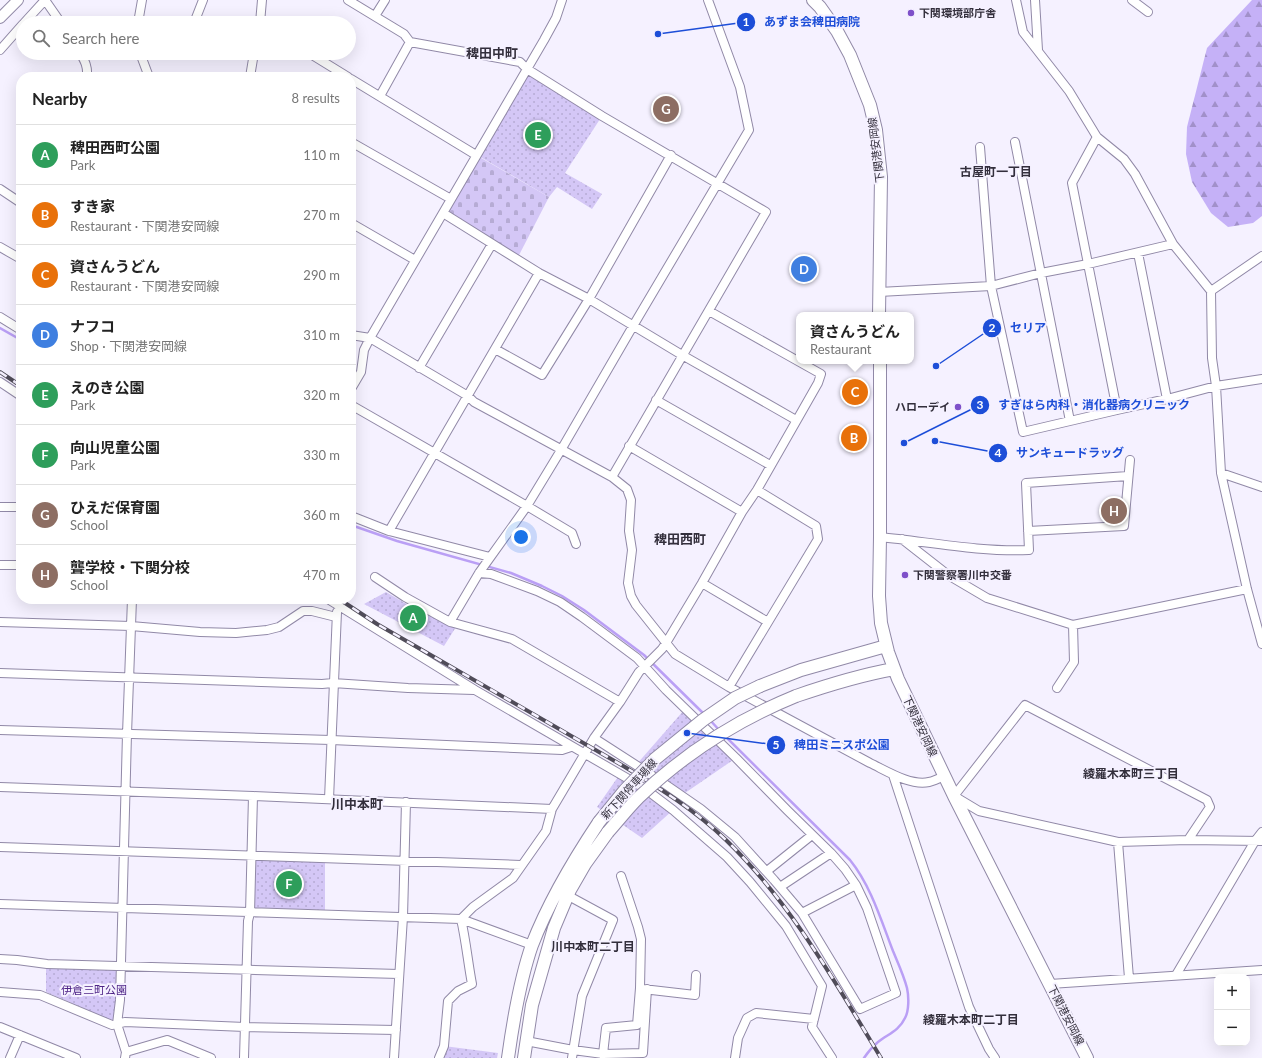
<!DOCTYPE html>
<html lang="en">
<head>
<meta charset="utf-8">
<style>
	:root { --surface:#fff; --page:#f6f6f6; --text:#222; --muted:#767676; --line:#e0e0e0; --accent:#7e50c9 }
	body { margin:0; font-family:Lato,"Noto Sans JP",sans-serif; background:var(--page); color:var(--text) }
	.controls { position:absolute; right:12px; bottom:12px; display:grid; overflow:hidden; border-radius:8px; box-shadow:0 4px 16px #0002 }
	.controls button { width:36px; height:36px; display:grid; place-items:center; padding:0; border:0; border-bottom:1px solid var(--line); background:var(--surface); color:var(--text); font:20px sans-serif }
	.you { position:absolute; left:521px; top:537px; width:14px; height:14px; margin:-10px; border:3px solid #fff; border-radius:50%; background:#1a73e8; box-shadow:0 0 0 6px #1a73e833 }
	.badge { display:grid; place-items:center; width:26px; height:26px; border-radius:50%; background:var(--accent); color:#fff; font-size:13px; font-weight:700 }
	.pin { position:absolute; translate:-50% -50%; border:2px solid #fff; box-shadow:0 1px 4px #0006 }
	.popup { position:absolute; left:796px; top:312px; width:118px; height:52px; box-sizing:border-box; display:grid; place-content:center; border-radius:8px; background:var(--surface); filter:drop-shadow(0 1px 3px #0005); font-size:13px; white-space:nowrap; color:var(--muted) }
	.popup b { font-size:15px; color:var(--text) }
	.popup::after { content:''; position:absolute; left:50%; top:100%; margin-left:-8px; border:8px solid transparent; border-top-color:var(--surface) }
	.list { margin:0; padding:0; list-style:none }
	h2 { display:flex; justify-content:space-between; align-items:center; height:52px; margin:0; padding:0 16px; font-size:17px }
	h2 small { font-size:13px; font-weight:400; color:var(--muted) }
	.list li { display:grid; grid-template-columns:26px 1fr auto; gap:12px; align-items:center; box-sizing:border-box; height:60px; padding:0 16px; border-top:1px solid var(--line) }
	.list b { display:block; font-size:15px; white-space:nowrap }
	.list p { margin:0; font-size:13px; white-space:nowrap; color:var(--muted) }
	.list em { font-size:13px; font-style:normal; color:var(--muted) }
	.icon { flex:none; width:22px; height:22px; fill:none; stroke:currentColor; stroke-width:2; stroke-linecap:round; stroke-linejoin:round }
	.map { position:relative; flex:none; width:1262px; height:1058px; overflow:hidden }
	.search { position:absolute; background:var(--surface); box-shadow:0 4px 16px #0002; left:16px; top:16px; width:340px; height:44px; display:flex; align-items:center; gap:10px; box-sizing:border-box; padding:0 14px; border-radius:22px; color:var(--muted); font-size:15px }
	.panel { position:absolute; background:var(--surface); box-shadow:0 4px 16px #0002; left:16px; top:72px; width:340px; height:532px; border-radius:16px }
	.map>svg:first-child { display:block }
	.grass { fill:url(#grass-dots) }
	.forest { fill:url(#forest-firs) }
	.cemetery { fill:url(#cemetery-stones) }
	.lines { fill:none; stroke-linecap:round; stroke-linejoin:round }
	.stream { stroke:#ba9ff5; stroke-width:2.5 }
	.minor-casing { stroke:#9189a7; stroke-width:10 }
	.tertiary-casing { stroke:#9189a7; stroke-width:12 }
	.secondary-casing { stroke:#9189a7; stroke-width:14 }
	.minor { stroke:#fff; stroke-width:8 }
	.tertiary { stroke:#fff; stroke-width:10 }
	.secondary { stroke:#fff; stroke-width:12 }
	.rail-casing { stroke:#504c59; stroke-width:4 }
	.rail { stroke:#f5f1ff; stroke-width:2.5; stroke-dasharray:8; stroke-linecap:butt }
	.secondary-bridge-casing { stroke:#9189a7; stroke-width:14; stroke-linecap:butt }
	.secondary-bridge { stroke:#fff; stroke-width:12 }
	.poi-dot { fill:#7e50c9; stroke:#f5f1ff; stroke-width:1.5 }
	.labels { text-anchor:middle; stroke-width:4; stroke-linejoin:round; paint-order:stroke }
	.poi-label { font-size:11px; font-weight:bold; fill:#332f3c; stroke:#f5f1ff; text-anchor:start }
	.street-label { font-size:11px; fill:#332f3c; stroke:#f5f1ff }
	.park-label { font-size:11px; fill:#4d2386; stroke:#f5f1ff }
	.neighbourhood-label { font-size:12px; font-weight:bold; fill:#332f3c; stroke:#f5f1ff }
	.quarter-label { font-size:13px; font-weight:bold; fill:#332f3c; stroke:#f5f1ff }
	.leader { fill:none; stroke:#1d4ed8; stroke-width:1.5 }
	.callout-dot { fill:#1d4ed8; stroke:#f5f1ff; stroke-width:1.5 }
	.mark-label { font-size:12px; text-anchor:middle; font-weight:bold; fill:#fff }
	.callout-label { font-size:12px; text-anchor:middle; font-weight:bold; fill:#1d4ed8; stroke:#f5f1ff; stroke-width:4; stroke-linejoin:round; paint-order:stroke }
</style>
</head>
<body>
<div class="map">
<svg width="1262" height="1058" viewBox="0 0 1262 1058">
	<defs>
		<pattern id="grass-dots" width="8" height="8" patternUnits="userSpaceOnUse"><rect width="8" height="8" fill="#d4c7f6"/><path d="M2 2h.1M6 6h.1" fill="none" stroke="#b6abd4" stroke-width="1.8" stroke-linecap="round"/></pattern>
		<pattern id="forest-firs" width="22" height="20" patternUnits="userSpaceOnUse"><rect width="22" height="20" fill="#c5b1f7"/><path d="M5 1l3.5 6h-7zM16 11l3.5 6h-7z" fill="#a190c9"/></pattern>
		<pattern id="cemetery-stones" width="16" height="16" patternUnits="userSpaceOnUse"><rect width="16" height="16" fill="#d4c7f6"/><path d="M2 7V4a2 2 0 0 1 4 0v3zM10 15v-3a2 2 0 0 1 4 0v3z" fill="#b6abd4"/></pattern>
	</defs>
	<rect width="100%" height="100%" fill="#f5f1ff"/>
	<path class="grass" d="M527,69L602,116L565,173L602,194L592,209L557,187L549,197L477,155Z
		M386,592L415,609L456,627L444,646L364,604Z
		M685,709L736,758L685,793L682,796L636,765Z
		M620,774L673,810L642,838L597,807Z
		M257,859L325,860V910L252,908L253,860Z
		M46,968L114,969L117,973L115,1022L46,992Z
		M444,1046L498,1053L497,1058H439Z"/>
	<path class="forest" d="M1252,0H1262V216L1253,223L1228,227L1211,213L1192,182L1186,154L1187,127L1207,48Z"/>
	<path class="cemetery" d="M476,155L549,197L517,259L443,213Z"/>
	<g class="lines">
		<path class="stream" d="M0,328L21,340
			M351,525L397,541L511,573L542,586L562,596L584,610L644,655L705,715
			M710,720L720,731
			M725,736L850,860C871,886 881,920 893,951C898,963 904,976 907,988C909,997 909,1011 905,1018C899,1031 888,1034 878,1042C872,1047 868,1052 864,1058"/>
		<g class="minor-casing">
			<path id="minor" d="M45,0L61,23
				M348,0L404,34L410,42L520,62L527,69L602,116L766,212L612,477
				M1016,0L1023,32L1069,91L1097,137L1124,159L1135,174L1173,244L1211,291L1212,358L1216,386L1221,473L1247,589L1262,644
				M1035,0L1038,50
				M1132,0L1148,12
				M375,16L385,0
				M24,23L45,0
				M138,23L142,0
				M194,23L203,0
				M260,23L262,0
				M0,50L23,24
				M80,53C85,61 88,67 87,77
				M140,53L149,77
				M309,53L348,77
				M250,77L254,53
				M351,79L476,155
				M380,96L410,42
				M1097,137L1072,183L1117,410
				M351,142L451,199
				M1015,142L1070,421
				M980,147L991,286L1023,432L1117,410L1167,399L1216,386L1262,379
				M0,189L21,203
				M443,213L539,273L589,299L682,355L796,420
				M351,223L415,260
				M0,247L21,259
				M1138,253L1167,399
				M1211,291L1262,256
				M879,292L991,286L1041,273L1088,264L1173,244
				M0,317L21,330
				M351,335L370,338L468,396L474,402L612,477L627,489L631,500L629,531L632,550L628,583L631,596L636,605L675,654L729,687L870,763C887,771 910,786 929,782C934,781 940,778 944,776
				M495,349L542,375L589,299L671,155
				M419,368L492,244
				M0,382L21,396
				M351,389L361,372L364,350L370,338L544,40L556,18L562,0
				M656,400L770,465
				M351,405L527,506L572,533L576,544
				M629,446L742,512
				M1221,473L1262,487
				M0,507H21
				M351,516L389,531L490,557
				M389,531L539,273
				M1028,531L1124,526L1130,460
				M880,537C930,542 979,552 1029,550L1026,483L1128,476
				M902,539L948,575L987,598L1073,625L1247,589
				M0,565H21
				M479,573L491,574L537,591L560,602L582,617L637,658L666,690L736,758L788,811L831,853L845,869L856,885L867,908L896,993L860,1009L802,913L774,880L735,837L701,809L659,780L594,738
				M375,577L405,597L450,622L512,639L620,702
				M702,583L768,622
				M328,599L475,690L644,788L673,810L727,857L750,882L786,926L822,986L812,1027L832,1058
				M0,622L131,626L200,632L236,633L267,630L279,627L303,611H312L336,617
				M450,622L479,573L527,506L561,450L633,326L749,130L740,87L708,0
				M0,673C107,677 214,681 322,684L333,683L408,688L474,690
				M729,687L818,539L816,526L757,490
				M1057,688L1074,662L1073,625
				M0,730L331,740L562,750L571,747
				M893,775L969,1007L989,1049L995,1058
				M0,787L253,796L552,809
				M329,799L337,612
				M1188,840L1210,807L1207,800L1025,705L954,796L979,811L1118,842L1188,840L1262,841
				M1118,842L1129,978
				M0,847L521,865
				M767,871L812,835
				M780,887L831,853
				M565,894L613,920L582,996L572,1058
				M0,904L461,919L532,945
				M802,913L856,885
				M0,959L17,960L47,964L399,974
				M1176,975L1255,841L1262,832
				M1050,984L1262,970
				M643,989L695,995L696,975
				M0,992L40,995L112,1025L125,1022L245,1027L396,1030
				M0,1027L76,1058
				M526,1041L573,1050L603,1054L643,1053L647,989
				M126,1052L167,1040L211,1058
				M10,1058L20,1035
				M125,1058L126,1052L117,1024L120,1000L127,734L132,599
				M244,1058L248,921L250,913L253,796
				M394,1058L403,917L406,802
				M439,1058L444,1046L448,1001L458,991L472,984C468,963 466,941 461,919L473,907L513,878L546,831L552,809L594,738L620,702L639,672L662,649L666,643L702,583L742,512L757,490L818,383L821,374L709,311
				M604,1058L603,1054L606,1028L637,1025L640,988L641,939L638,927L621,876
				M735,1058L738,1038L747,1018L756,1013L814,1019"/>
		</g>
		<g class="tertiary-casing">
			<path id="tertiary" d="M0,18L18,0"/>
		</g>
		<g class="secondary-casing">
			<path id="secondary" d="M813,0L820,7L837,31L850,55L870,105L876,130L881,177L879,315
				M880,361V537L879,596L881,623L888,652L898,679L954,796L1087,1058
				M760,686L801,670L886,646
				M796,696C828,685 861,675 894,669
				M508,1058C513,1022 520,979 532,945C549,901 573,861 599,822
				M524,1058L532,1005L554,928L570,890L585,864L608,832"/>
		</g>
		<use href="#minor" class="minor"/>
		<use href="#tertiary" class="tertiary"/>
		<use href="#secondary" class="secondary"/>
		<g class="rail-casing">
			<path id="rail" d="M0,372L21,386
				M339,599L377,624L625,767C661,789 696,811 726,840C791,903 835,982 881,1058"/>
		</g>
		<use href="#rail" class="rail"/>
		<g class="secondary-bridge-casing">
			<path id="secondary-bridge" d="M599,822L625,790L655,759L703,720L735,698L760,686
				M608,832C618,821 627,809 638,798C684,754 737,720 796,696"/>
		</g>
		<use href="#secondary-bridge" class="secondary-bridge"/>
	</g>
	<g class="poi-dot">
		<circle cx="911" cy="13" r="4"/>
		<circle cx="958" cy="407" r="4"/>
		<circle cx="905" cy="575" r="4"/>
	</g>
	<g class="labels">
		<g class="poi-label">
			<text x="919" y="17">下関環境部庁舎</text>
			<text x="950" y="411" text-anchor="end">ハローデイ</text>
			<text x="913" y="579">下関警察署川中交番</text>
		</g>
		<g class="street-label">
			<text transform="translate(876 150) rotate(-97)" y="4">下関港安岡線</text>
			<text transform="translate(920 726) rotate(65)" y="4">下関港安岡線</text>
			<text transform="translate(629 789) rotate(-48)" y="4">新下関停車場線</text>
			<text transform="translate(1066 1015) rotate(63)" y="4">下関港安岡線</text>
		</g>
		<g class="park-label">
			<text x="94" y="994">伊倉三町公園</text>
		</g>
		<g class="neighbourhood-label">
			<text x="996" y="176">古屋町一丁目</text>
			<text x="1131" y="778">綾羅木本町三丁目</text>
			<text x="593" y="951">川中本町二丁目</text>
			<text x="971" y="1024">綾羅木本町二丁目</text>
		</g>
		<g class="quarter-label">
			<text x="492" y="58">稗田中町</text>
			<text x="680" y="544">稗田西町</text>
			<text x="357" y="809">川中本町</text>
		</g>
	</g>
	<path class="leader" d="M658 34L746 22M936 366L992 328M904 443L980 405M935 441L998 453M687 733L776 745"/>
	<g class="callout-dot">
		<circle cx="658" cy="34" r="4"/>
		<circle cx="936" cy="366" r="4"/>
		<circle cx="904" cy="443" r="4"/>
		<circle cx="935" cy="441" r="4"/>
		<circle cx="687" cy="733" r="4"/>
		<circle cx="746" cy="22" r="10"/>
		<circle cx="992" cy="328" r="10"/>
		<circle cx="980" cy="405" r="10"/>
		<circle cx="998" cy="453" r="10"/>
		<circle cx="776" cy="745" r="10"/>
	</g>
	<g class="mark-label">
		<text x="746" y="26">1</text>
		<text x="992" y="332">2</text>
		<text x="980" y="409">3</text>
		<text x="998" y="457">4</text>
		<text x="776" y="749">5</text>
	</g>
	<g class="callout-label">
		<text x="812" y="26">あずま会稗田病院</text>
		<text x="1028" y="332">セリア</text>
		<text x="1094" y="409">すぎはら内科・消化器病クリニック</text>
		<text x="1070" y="457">サンキュードラッグ</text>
		<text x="842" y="749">稗田ミニスポ公園</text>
	</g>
</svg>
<div class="controls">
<button>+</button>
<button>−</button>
</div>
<div class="you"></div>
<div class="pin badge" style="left:413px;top:618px;background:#2e9e5b">A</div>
<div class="pin badge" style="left:854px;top:438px;background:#e8710a">B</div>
<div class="pin badge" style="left:855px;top:392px;background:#e8710a">C</div>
<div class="popup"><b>資さんうどん</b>Restaurant</div>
<div class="pin badge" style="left:804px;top:269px;background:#3f7fe0">D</div>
<div class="pin badge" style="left:538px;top:135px;background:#2e9e5b">E</div>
<div class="pin badge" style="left:289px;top:884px;background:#2e9e5b">F</div>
<div class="pin badge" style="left:666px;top:109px;background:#8d6e63">G</div>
<div class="pin badge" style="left:1114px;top:511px;background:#8d6e63">H</div>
<div class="search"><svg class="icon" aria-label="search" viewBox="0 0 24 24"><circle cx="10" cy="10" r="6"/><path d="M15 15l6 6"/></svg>Search here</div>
<section class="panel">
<h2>Nearby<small>8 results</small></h2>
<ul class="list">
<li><span class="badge" style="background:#2e9e5b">A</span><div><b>稗田西町公園</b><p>Park</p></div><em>110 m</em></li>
<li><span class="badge" style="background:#e8710a">B</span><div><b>すき家</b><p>Restaurant · 下関港安岡線</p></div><em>270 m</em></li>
<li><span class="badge" style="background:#e8710a">C</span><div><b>資さんうどん</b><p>Restaurant · 下関港安岡線</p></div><em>290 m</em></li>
<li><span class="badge" style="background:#3f7fe0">D</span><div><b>ナフコ</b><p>Shop · 下関港安岡線</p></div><em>310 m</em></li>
<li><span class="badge" style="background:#2e9e5b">E</span><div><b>えのき公園</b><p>Park</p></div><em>320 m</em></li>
<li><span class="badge" style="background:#2e9e5b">F</span><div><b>向山児童公園</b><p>Park</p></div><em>330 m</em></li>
<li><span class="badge" style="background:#8d6e63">G</span><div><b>ひえだ保育園</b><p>School</p></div><em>360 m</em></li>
<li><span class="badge" style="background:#8d6e63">H</span><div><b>聾学校・下関分校</b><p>School</p></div><em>470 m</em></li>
</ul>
</section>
</div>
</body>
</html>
